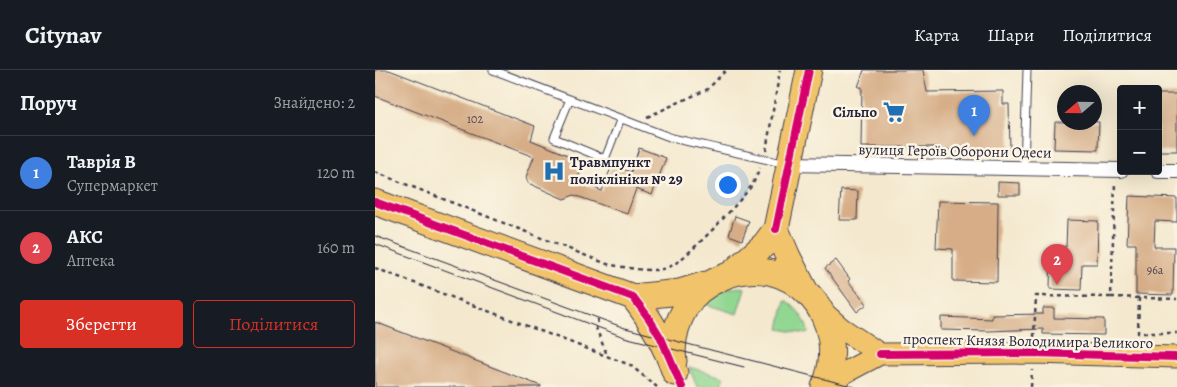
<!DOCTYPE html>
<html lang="uk">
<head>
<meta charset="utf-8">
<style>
	:root { --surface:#171b24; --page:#20242c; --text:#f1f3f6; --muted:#9ea1a6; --line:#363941; --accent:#d93025 }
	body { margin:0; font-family:Alegreya,serif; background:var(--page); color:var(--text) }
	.controls { position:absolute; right:15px; top:15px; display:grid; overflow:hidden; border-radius:5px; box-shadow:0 5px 20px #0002 }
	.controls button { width:45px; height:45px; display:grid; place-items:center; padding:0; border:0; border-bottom:1px solid var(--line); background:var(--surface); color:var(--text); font:25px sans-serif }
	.compass { position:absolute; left:682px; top:15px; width:45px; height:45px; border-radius:50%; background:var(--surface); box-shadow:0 5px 20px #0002; rotate:250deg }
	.you { position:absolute; left:352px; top:114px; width:18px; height:18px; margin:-12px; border:4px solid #fff; border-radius:50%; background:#1a73e8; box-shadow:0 0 0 8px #1a73e833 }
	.badge { display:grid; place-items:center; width:32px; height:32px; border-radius:50%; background:var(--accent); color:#fff; font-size:16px; font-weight:700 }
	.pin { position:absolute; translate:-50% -41px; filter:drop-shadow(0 1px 2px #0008) }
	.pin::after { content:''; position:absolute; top:26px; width:18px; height:15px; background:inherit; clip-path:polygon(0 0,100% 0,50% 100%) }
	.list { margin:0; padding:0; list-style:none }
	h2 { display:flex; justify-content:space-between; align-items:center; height:65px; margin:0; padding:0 20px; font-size:21px }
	h2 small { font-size:16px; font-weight:400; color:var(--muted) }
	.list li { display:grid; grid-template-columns:32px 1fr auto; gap:15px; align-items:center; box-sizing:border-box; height:75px; padding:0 20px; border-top:1px solid var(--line) }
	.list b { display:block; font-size:19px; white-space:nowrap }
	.list p { margin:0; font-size:16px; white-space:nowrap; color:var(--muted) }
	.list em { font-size:16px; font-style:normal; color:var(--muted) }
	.actions { display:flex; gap:10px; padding:15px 20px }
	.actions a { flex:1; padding:11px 0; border:1px solid var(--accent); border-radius:5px; text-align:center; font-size:18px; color:var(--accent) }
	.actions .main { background:var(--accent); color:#fff }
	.map { position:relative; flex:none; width:802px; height:317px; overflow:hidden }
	header { display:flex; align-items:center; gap:30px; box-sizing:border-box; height:70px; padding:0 25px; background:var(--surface); border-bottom:1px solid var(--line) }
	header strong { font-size:24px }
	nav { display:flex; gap:28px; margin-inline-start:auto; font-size:18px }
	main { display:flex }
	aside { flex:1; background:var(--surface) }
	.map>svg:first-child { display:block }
	.green { fill:#91d792; stroke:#5a7c66 }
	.building { fill:#d6ad87 }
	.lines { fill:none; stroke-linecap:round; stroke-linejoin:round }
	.lane-casing { stroke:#424051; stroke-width:9 }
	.street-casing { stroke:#424051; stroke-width:16 }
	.primary-casing { stroke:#424051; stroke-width:23 }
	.highway-casing { stroke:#424051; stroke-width:27 }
	.path { stroke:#424051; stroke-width:2.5; stroke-dasharray:4 4; stroke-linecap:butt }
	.lane { stroke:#fff; stroke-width:7 }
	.street { stroke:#fff; stroke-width:14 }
	.primary { stroke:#f1c36a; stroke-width:21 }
	.highway { stroke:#f1c36a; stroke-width:25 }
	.tram { stroke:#22223b; stroke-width:1 }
	.cycleway-casing { stroke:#fcf5e5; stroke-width:11 }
	.cycleway { stroke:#d6006c; stroke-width:8 }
	.labels { text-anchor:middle; stroke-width:5; stroke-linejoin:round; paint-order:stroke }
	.number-label { font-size:12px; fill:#4f454e }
	.poi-label { font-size:15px; font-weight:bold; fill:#22223b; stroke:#fcf5e5; text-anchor:end }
	.street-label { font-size:15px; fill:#22223b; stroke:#fcf5e5 }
</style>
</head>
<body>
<header>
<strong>Citynav</strong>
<nav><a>Карта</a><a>Шари</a><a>Поділитися</a></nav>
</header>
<main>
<aside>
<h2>Поруч<small>Знайдено: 2</small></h2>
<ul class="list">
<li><span class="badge" style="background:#3f7fe0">1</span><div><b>Таврія В</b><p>Супермаркет</p></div><em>120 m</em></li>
<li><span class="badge" style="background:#e0444e">2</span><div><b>АКС</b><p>Аптека</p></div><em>160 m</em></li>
</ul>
<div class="actions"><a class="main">Зберегти</a><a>Поділитися</a></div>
</aside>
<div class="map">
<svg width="802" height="317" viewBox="0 0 802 317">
	<rect width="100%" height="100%" fill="#fcf5e5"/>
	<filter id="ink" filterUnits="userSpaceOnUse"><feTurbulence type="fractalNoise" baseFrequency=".02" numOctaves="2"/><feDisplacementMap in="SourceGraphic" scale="10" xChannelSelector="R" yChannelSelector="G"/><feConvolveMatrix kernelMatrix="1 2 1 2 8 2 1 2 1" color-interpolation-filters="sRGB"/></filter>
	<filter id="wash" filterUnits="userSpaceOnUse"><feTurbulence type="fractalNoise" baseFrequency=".0096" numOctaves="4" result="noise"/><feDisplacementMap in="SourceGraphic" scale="20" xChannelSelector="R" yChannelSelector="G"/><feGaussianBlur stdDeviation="1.12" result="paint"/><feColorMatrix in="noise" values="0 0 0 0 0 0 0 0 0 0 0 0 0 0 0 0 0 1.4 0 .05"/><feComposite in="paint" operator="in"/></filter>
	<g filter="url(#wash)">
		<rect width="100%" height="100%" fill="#f4e9cf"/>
		<path class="green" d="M366,217L370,218L362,244L330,234C338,223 352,219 366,217Z
			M410,231H412C422,239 432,250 433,263L431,264L404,259Z
			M314,297L348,307L346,317H322Z"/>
		<g id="blocks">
			<path class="building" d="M0,0H14L160,56L156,70L205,90L207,96L202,111L227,121L237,95L256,102L264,78L291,88L277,125L261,119L252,144L199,125L189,129L153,113L151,107L159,87L0,26Z
				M489,0H548L552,22L628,21V34H634L635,80H564V77H486L487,17H483Z
				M783,24H802V81H783Z
				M680,52H724L723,80L679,79Z
				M623,112L645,113V125H623Z
				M466,120L483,121L482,150H464Z
				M754,126L802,128V152L780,151L779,177H799L798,225L761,224V174H752Z
				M563,131L623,132L622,212L578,211V179L561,178Z
				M360,146L374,151L367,170L354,165Z
				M692,150L723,151L722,194H707L706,220L675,219L676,176L691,177Z
				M461,190L475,209L473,211L492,234L482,242L450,198Z
				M668,238H679V248L729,249V265L668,264V259L613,261L566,260V247L617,249V245L668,244Z
				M0,252L166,316V317H0Z"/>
		</g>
	</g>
	<g filter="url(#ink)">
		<use href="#blocks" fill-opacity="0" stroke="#424051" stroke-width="1"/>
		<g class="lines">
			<g class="lane-casing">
				<path id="lane" d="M118,0L297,68L411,94
					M195,29L179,68L230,89L246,48
					M649,99L652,0"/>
			</g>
			<g class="street-casing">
				<path id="street" d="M414,94L746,100
					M783,101H802"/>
			</g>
			<g class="primary-casing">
				<path id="primary" d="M448,242L466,258L505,284
					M453,317L469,303L505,284L658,283L802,287"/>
			</g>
			<g class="highway-casing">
				<path id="highway" d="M0,132L258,227C277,251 290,274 300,303
					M401,159L413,187L430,220
					M357,203L390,174L401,159L434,0
					M258,227L305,222L331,214
					M299,291C296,271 301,254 311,237C319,223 332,214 346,208C415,177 479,249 449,317"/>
			</g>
			<path class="path" d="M272,47L333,19L351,0
				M391,81L405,0
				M0,102L232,194C249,197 277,204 294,197C310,191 366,131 377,115C380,110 383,103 385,98
				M0,198L255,295L282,317
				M736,227L802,229
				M764,228L763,263H802
				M223,249L221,258L232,285
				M659,267L661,226L736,227L740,112
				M656,317L657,300"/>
			<use href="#lane" class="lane"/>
			<use href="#street" class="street"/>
			<use href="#primary" class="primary"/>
			<use href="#highway" class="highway"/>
			<path class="tram" d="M0,166L250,258L480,317
				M0,174L249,267L369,297"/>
			<g class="cycleway-casing">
				<path id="cycleway" d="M0,132L258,227L273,247L286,268L307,317
					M401,159L434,0
					M505,284L658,283L802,287"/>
			</g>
			<use href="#cycleway" class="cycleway"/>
		</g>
	</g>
	<defs>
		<g id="supermarket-bare" transform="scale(1.725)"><path d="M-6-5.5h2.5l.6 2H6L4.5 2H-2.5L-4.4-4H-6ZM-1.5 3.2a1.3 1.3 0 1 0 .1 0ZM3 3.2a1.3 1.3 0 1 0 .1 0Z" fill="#1f6fb2" stroke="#fcf5e5" stroke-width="2.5" paint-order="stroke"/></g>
		<g id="hospital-bare" transform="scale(1.725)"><path d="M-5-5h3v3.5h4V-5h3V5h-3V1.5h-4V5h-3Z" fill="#1f6fb2" stroke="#fcf5e5" stroke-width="2.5" paint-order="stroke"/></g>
	</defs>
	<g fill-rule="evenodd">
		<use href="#supermarket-bare" x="519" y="42"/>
		<use href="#hospital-bare" x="179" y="101"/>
	</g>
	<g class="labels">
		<g class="number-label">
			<text x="100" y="53">102</text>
			<text x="780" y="204">96а</text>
		</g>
		<g class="poi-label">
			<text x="502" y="47">Сільпо</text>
			<text x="195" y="97" text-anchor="start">Травмпункт<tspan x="195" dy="17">поліклініки № 29</tspan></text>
		</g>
		<g class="street-label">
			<text transform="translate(580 81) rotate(1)" y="5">вулиця Героїв Оборони Одеси</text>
			<text transform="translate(653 271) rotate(1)" y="5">проспект Князя Володимира Великого</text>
		</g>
	</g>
</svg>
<div class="controls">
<button>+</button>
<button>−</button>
</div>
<svg class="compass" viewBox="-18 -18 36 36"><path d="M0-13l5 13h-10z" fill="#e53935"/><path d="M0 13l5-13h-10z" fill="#9ea1a6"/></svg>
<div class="you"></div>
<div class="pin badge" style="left:599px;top:66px;background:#3f7fe0">1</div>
<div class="pin badge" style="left:682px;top:215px;background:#e0444e">2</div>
</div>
</main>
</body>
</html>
